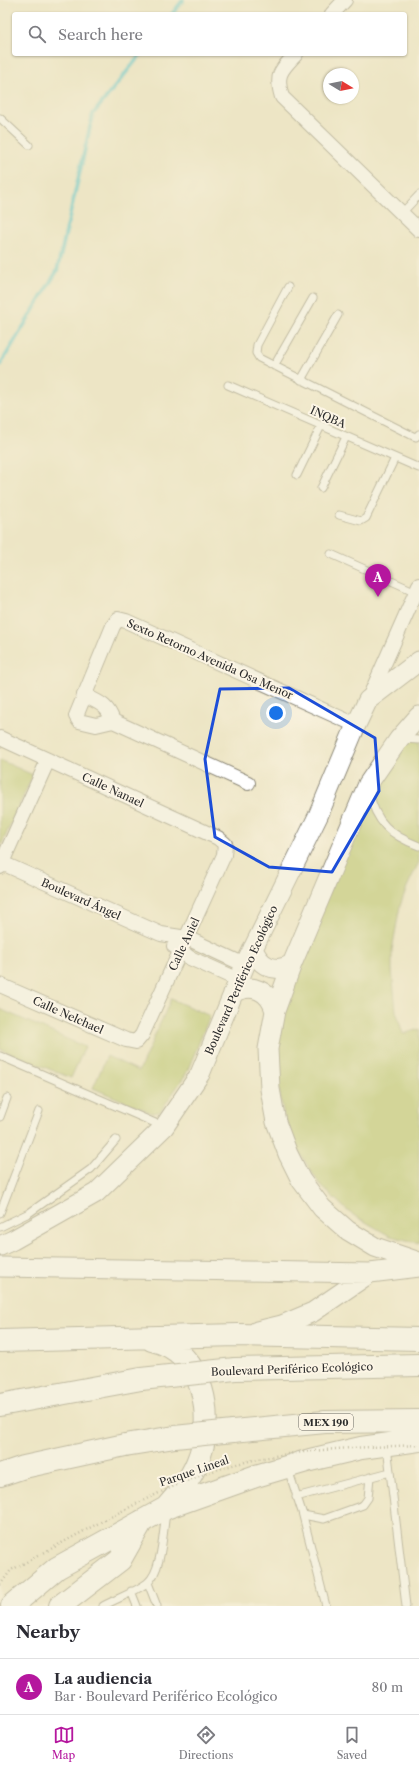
<!DOCTYPE html>
<html lang="en">
<head>
<meta charset="utf-8">
<style>
	:root { --surface:#fff; --page:#f7f7f7; --text:#2b2b33; --muted:#7c7c81; --line:#e1e1e2; --accent:#b5179e }
	body { margin:0; font-family:"Libre Caslon Text",serif; background:var(--page); color:var(--text) }
	.compass { position:absolute; left:323px; top:68px; width:36px; height:36px; border-radius:50%; background:var(--surface); box-shadow:0 1px 3px #0004; rotate:100deg }
	.you { position:absolute; left:276px; top:713px; width:14px; height:14px; margin:-10px; border:3px solid #fff; border-radius:50%; background:#1a73e8; box-shadow:0 0 0 6px #1a73e833 }
	.badge { display:grid; place-items:center; width:26px; height:26px; border-radius:50%; background:var(--accent); color:#fff; font-size:13px; font-weight:700 }
	.pin { position:absolute; translate:-50% -33px; filter:drop-shadow(0 1px 2px #0008) }
	.pin::after { content:''; position:absolute; top:21px; width:14px; height:12px; background:inherit; clip-path:polygon(0 0,100% 0,50% 100%) }
	.list { margin:0; padding:0; list-style:none }
	h2 { display:flex; justify-content:space-between; align-items:center; height:52px; margin:0; padding:0 16px; font-size:17px }
	h2 small { font-size:13px; font-weight:400; color:var(--muted) }
	.list li { display:grid; grid-template-columns:26px 1fr auto; gap:12px; align-items:center; box-sizing:border-box; height:56px; padding:0 16px; border-top:1px solid var(--line) }
	.list b { display:block; font-size:15px; white-space:nowrap }
	.list p { margin:0; font-size:13px; white-space:nowrap; color:var(--muted) }
	.list em { font-size:13px; font-style:normal; color:var(--muted) }
	.icon { flex:none; width:22px; height:22px; fill:none; stroke:currentColor; stroke-width:2; stroke-linecap:round; stroke-linejoin:round }
	.map { position:relative; flex:none; width:419px; height:1606px; overflow:hidden }
	.search { position:absolute; background:var(--surface); box-shadow:0 1px 3px #0004; left:12px; right:12px; top:12px; height:44px; display:flex; align-items:center; gap:10px; box-sizing:border-box; padding:0 14px; border-radius:4px; color:var(--muted); font-size:15px }
	.sheet { height:108px; background:var(--surface) }
	nav { display:flex; justify-content:space-around; align-items:center; box-sizing:border-box; height:56px; border-top:1px solid var(--line); background:var(--surface); font-size:11px; color:var(--muted) }
	nav a { display:grid; justify-items:center; gap:2px }
	nav .on { color:var(--accent) }
	.map>svg:first-child { display:block }
	.green { fill:#b3c264; stroke:#6f7648 }
	.lines { fill:none; stroke-linecap:round; stroke-linejoin:round }
	.stream { stroke:#58c5cf; stroke-width:4 }
	.lane-casing { stroke:#8c8878; stroke-width:9 }
	.street-casing { stroke:#8c8878; stroke-width:16 }
	.secondary-casing { stroke:#8c8878; stroke-width:21 }
	.highway-casing { stroke:#8c8878; stroke-width:24 }
	.lane { stroke:#fff; stroke-width:7 }
	.street { stroke:#fff; stroke-width:14 }
	.secondary { stroke:#fff; stroke-width:19 }
	.highway { stroke:#fff; stroke-width:22 }
	.highway-bridge-casing { stroke:#8c8878; stroke-width:24; stroke-linecap:butt }
	.path-bridge { stroke:#8c8878; stroke-width:2.5; stroke-dasharray:1 3; stroke-linecap:butt }
	.highway-bridge { stroke:#fff; stroke-width:22 }
	.marked { fill:none; stroke:#1d4ed8; stroke-width:3; stroke-linejoin:round }
	.labels { text-anchor:middle; stroke-width:4; stroke-linejoin:round; paint-order:stroke }
	.shield { fill:#fcf5e5; stroke:#6a6863; stroke-width:1 }
	.shield-label { font-size:10px; font-weight:bold; fill:#2b2b2b }
	.street-label { font-size:11px; fill:#2b2b2b; stroke:#fcf5e5 }
</style>
</head>
<body>
<div class="map">
<svg width="419" height="1606" viewBox="0 0 419 1606">
	<rect width="100%" height="100%" fill="#fcf5e5"/>
	<filter id="ink" filterUnits="userSpaceOnUse"><feTurbulence type="fractalNoise" baseFrequency=".025" numOctaves="2"/><feDisplacementMap in="SourceGraphic" scale="8" xChannelSelector="R" yChannelSelector="G"/><feConvolveMatrix kernelMatrix="1 2 1 2 8 2 1 2 1" color-interpolation-filters="sRGB"/></filter>
	<filter id="wash" filterUnits="userSpaceOnUse"><feTurbulence type="fractalNoise" baseFrequency=".012" numOctaves="4" result="noise"/><feDisplacementMap in="SourceGraphic" scale="16" xChannelSelector="R" yChannelSelector="G"/><feGaussianBlur stdDeviation="0.9" result="paint"/><feColorMatrix in="noise" values="0 0 0 0 0 0 0 0 0 0 0 0 0 0 0 0 0 1.4 0 .05"/><feComposite in="paint" operator="in"/></filter>
	<g filter="url(#wash)">
		<rect width="100%" height="100%" fill="#ede5c5"/>
		<path class="green" d="M419,726V862L407,887L400,906L392,950V970L396,1011L403,1034L419,1029V1243L390,1236L350,1213L320,1185L296,1147L284,1116L275,1069L280,1014L364,804Z
			M0,760L33,775L0,848Z
			M171,999L210,1016L186,1074L160,1112L152,1113L93,1088L107,1056L139,1071Z
			M0,1009L85,1047L71,1078L0,1049Z"/>
		<g class="lines">
			<path class="stream" d="M172,14L183,0
				M0,365L57,271L93,114L141,54"/>
		</g>
	</g>
	<g filter="url(#ink)">
		<g class="lines">
			<g class="lane-casing">
				<path id="lane" d="M0,118L29,145
					M402,213L419,195
					M288,287L257,345L256,353L259,358L413,436L416,437L419,434
					M274,366L313,298
					M301,380L338,315
					M228,385L419,468
					M297,475L321,426
					M321,488L346,437
					M339,515L361,521L366,518L395,458
					M331,554L416,592
					M402,739L419,740
					M369,792C376,823 390,835 419,846
					M0,1056L162,1126
					M0,1117L7,1098
					M0,1213L39,1111
					M0,1227L29,1213L91,1169L116,1140
					M387,1446L406,1606
					M288,1469L302,1512L326,1606
					M296,1497L390,1472
					M303,1515L324,1519L363,1505L368,1498L370,1477
					M148,1583L157,1606
					M131,1591L137,1606
					M103,1606C116,1599 135,1592 147,1583C162,1572 163,1531 166,1513"/>
			</g>
			<g class="street-casing">
				<path id="street" d="M332,14L345,0
					M296,54C281,70 275,74 282,97L419,230
					M84,695C99,703 107,704 113,721L248,783
					M369,698L419,585
					M113,721L96,725L79,721L76,716L113,626L118,619L126,621L356,725
					M0,738L218,838L225,844L224,855L142,1035L136,1042L126,1040L0,985
					M2,863L161,934L187,938L245,965
					M0,867L48,760
					M174,946L190,958L239,980"/>
			</g>
			<g class="secondary-casing">
				<path id="secondary" d="M419,716L399,739L368,784L292,964L275,1011L268,1049L270,1089L276,1122L288,1154L301,1180L322,1208L347,1230L375,1247L419,1262
					M253,948C259,966 275,974 292,964
					M233,993C252,982 270,991 275,1011
					M0,1246L13,1240L96,1193L164,1127L200,1074L245,965L318,816L356,725L368,700L419,661
					M0,1267L370,1273L419,1267
					M257,1331L282,1325L313,1312L370,1273"/>
			</g>
			<g class="highway-casing">
				<path id="highway" d="M152,1340C205,1352 216,1419 197,1463C190,1480 178,1494 166,1508
					M0,1341L238,1335L419,1339
					M235,1369L419,1365
					M0,1405L141,1379
					M233,1431L325,1422L419,1421
					M0,1475L24,1467L125,1445
					M12,1606L57,1568L166,1508L256,1476L310,1460L361,1448L419,1440
					M60,1606L120,1560L142,1521"/>
			</g>
			<use href="#lane" class="lane"/>
			<use href="#street" class="street"/>
			<use href="#secondary" class="secondary"/>
			<use href="#highway" class="highway"/>
			<g class="highway-bridge-casing">
				<path id="highway-bridge" d="M141,1379L235,1369
					M125,1445L175,1437L233,1431"/>
			</g>
			<path class="path-bridge" d="M0,1585L11,1570C75,1537 139,1498 207,1473C275,1449 348,1448 419,1445"/>
			<use href="#highway-bridge" class="highway-bridge"/>
		</g>
	</g>
	<path d="M0 0H419V1606H0ZM289,688L375,738L379,791L332,872L269,867L215,837L205,759L220,689Z" fill="#ede5c5" fill-opacity=".55" fill-rule="evenodd"/>
	<path class="marked" d="M289,688L375,738L379,791L332,872L269,867L215,837L205,759L220,689Z"/>
	<g class="labels">
		<rect class="shield" x="299" y="1414" width="54" height="16" rx="3"/>
		<g class="shield-label">
			<text x="326" y="1426">MEX 190</text>
		</g>
		<g class="street-label">
			<text transform="translate(328 417) rotate(24)" y="4">INQBA</text>
			<text transform="translate(210 659) rotate(24)" y="4">Sexto Retorno Avenida Osa Menor</text>
			<text transform="translate(113 790) rotate(25)" y="4">Calle Nanael</text>
			<text transform="translate(81 899) rotate(24)" y="4">Boulevard Ángel</text>
			<text transform="translate(184 944) rotate(-65)" y="4">Calle Aniel</text>
			<text transform="translate(241 980) rotate(-66)" y="4">Boulevard Periférico Ecológico</text>
			<text transform="translate(68 1015) rotate(24)" y="4">Calle Nelchael</text>
			<text transform="translate(292 1369) rotate(-2)" y="4">Boulevard Periférico Ecológico</text>
			<text transform="translate(194 1471) rotate(-19)" y="4">Parque Lineal</text>
		</g>
	</g>
</svg>
<svg class="compass" viewBox="-18 -18 36 36"><path d="M0-13l5 13h-10z" fill="#e53935"/><path d="M0 13l5-13h-10z" fill="#7c7c81"/></svg>
<div class="you"></div>
<div class="pin badge" style="left:378px;top:597px">A</div>
<div class="search"><svg class="icon" aria-label="search" viewBox="0 0 24 24"><circle cx="10" cy="10" r="6"/><path d="M15 15l6 6"/></svg>Search here</div>
</div>
<section class="sheet">
<h2>Nearby<small></small></h2>
<ul class="list">
<li><span class="badge">A</span><div><b>La audiencia</b><p>Bar · Boulevard Periférico Ecológico</p></div><em>80 m</em></li>
</ul>
</section>
<nav>
<a class="on"><svg class="icon" aria-label="map" viewBox="0 0 24 24"><path d="M3 6l6-2 6 2 6-2v14l-6 2-6-2-6 2zM9 4v14M15 6v14"/></svg>Map</a>
<a><svg class="icon" aria-label="directions" viewBox="0 0 24 24"><path d="M12 3l9 9-9 9-9-9zM9 14v-3h6M13 9l2 2-2 2"/></svg>Directions</a>
<a><svg class="icon" aria-label="saved" viewBox="0 0 24 24"><path d="M7 4h10v16l-5-4-5 4z"/></svg>Saved</a>
</nav>
</body>
</html>
